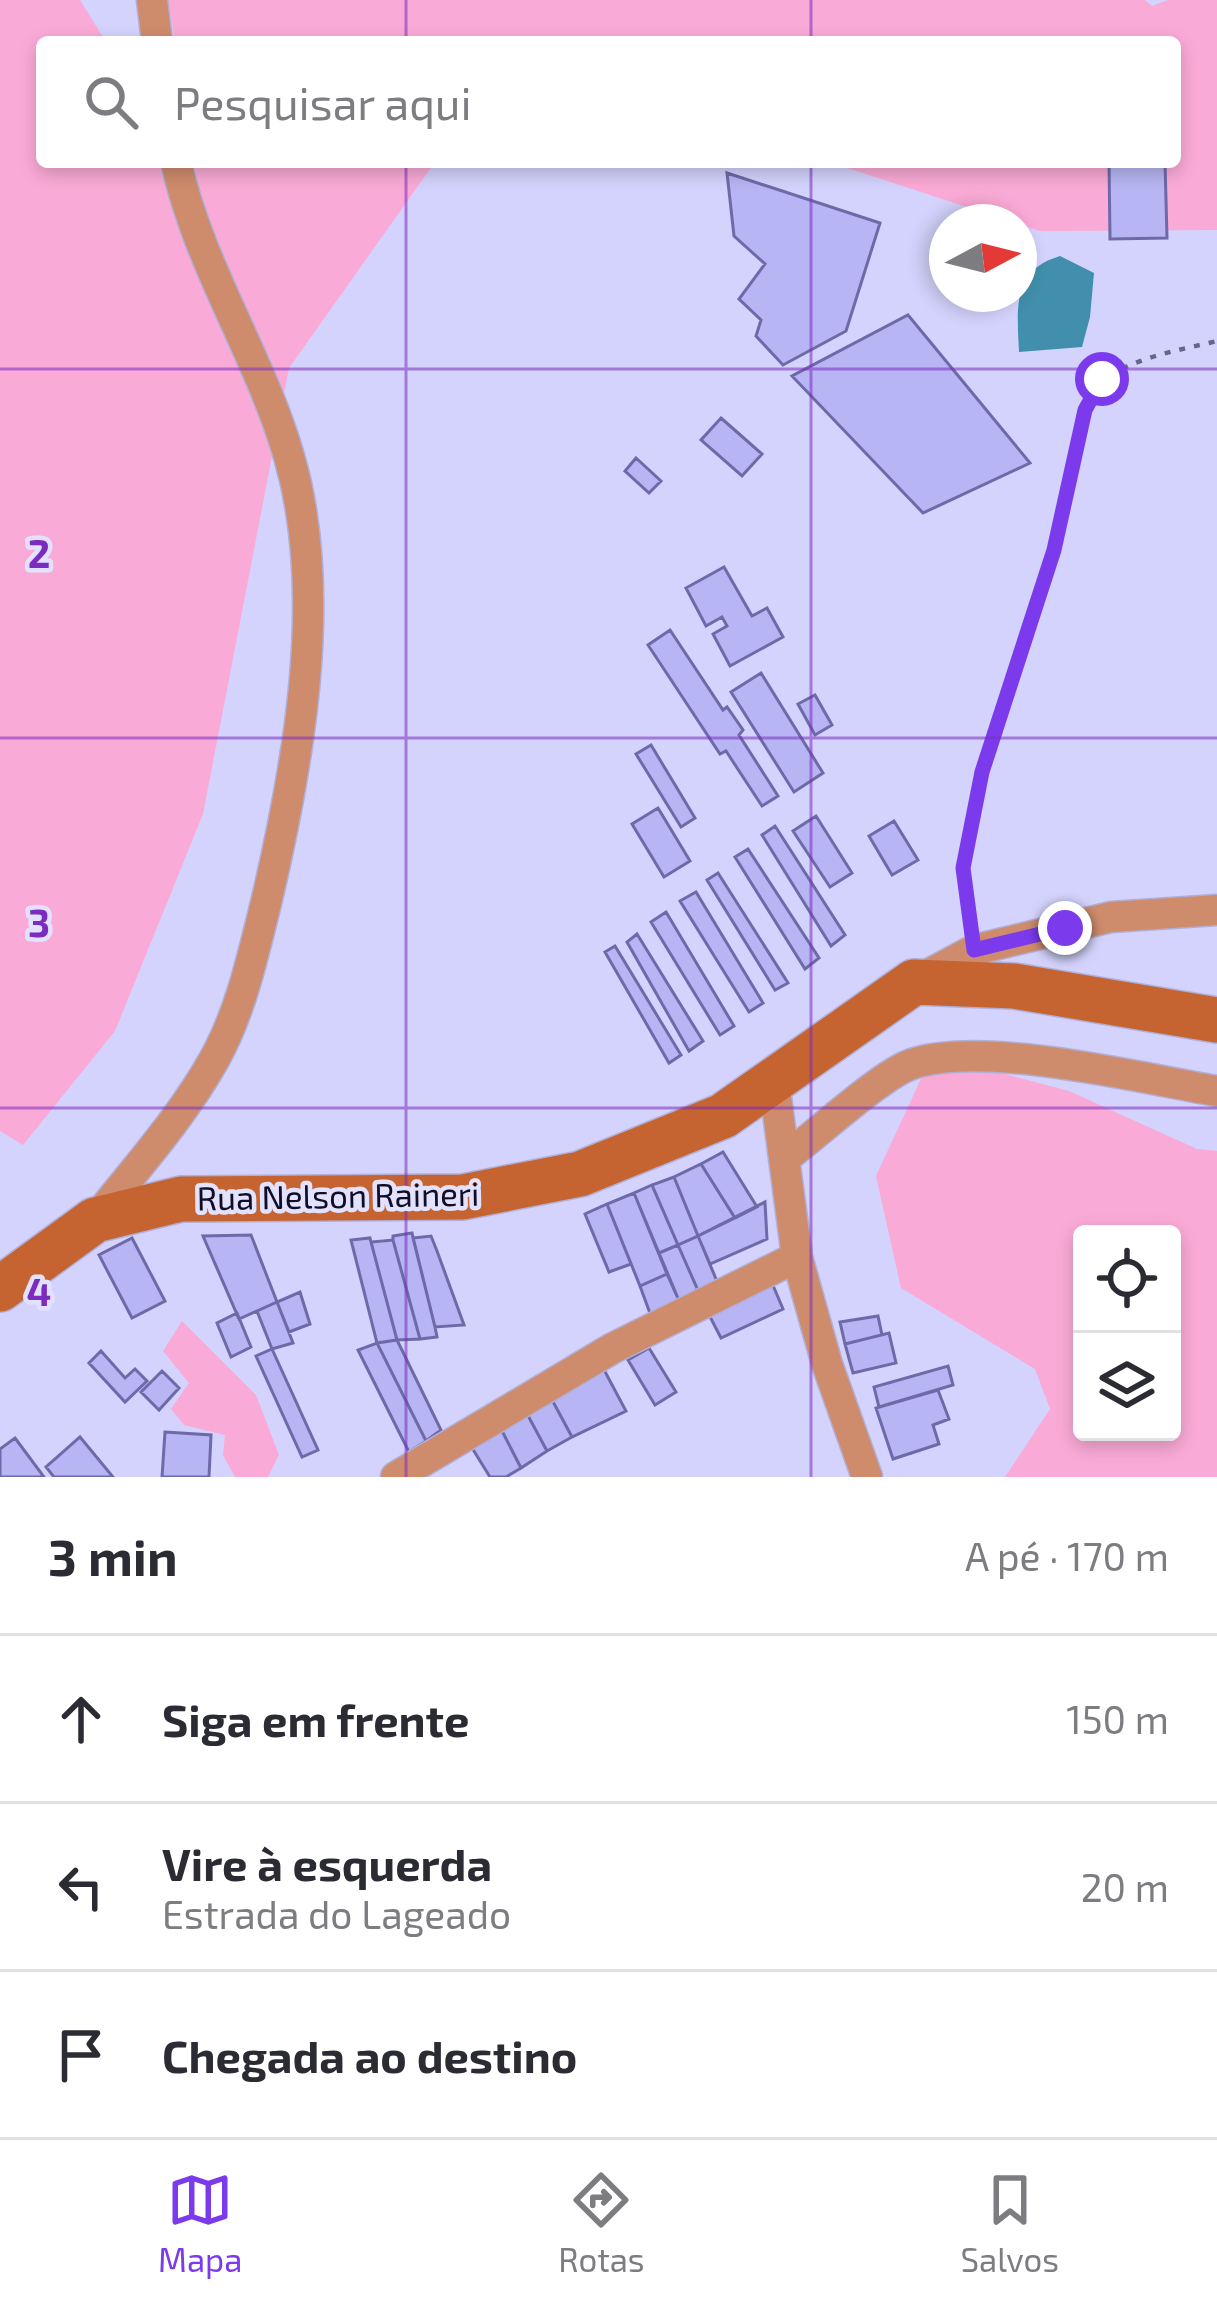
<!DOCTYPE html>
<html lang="pt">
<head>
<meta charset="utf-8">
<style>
	:root { --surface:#fff; --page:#f2f2f3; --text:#2b2b33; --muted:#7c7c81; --line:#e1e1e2; --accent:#7c3aed }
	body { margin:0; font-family:"Exo 2",sans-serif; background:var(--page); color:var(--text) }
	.controls { position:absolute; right:36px; bottom:36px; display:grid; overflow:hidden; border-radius:12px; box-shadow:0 6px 18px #0003 }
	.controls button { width:108px; height:108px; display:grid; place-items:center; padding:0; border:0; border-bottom:3px solid var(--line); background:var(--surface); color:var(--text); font:60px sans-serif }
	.compass { position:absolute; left:929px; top:204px; width:108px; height:108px; border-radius:50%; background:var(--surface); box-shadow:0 6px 18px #0003; rotate:83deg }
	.stop { position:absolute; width:36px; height:36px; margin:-27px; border:9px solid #7c3aed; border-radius:50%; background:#fff }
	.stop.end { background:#7c3aed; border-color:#fff; box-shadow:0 3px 12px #0008 }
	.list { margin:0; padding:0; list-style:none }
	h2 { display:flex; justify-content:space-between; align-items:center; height:156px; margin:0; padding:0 48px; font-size:51px }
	h2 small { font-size:39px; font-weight:400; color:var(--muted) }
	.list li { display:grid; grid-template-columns:78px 1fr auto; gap:36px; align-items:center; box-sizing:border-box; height:168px; padding:0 48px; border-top:3px solid var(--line) }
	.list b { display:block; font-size:45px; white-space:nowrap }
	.list p { margin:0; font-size:39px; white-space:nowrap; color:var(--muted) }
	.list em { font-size:39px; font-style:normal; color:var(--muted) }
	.icon { flex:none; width:66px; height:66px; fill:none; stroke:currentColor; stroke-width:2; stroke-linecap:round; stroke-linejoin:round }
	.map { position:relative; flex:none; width:1217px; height:1477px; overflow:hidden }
	.search { position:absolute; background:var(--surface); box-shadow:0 6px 18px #0003; left:36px; right:36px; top:36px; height:132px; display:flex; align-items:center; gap:30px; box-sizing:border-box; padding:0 42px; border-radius:12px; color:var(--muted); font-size:45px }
	.sheet { height:660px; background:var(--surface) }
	nav { display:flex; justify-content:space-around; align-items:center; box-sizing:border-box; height:168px; border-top:3px solid var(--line); background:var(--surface); font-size:33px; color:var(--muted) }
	nav a { display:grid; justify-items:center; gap:6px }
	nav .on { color:var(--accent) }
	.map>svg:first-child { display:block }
	.green { fill:#faaad6; fill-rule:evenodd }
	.water { fill:#418fac }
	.building { fill:#b7b5f3; stroke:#6e6aa9; stroke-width:3 }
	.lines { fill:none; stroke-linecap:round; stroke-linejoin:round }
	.street-casing { stroke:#b1afd6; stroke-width:33 }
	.secondary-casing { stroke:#b1afd6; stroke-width:48 }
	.path { stroke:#686687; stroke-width:4.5; stroke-dasharray:6 9; stroke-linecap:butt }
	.street { stroke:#cf8c6d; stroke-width:30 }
	.secondary { stroke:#c56331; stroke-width:45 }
	.route { stroke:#7c3aed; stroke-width:15 }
	.grid { fill:none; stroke:#7b2cbf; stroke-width:3; stroke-opacity:0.55 }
	.labels { text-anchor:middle; stroke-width:9; stroke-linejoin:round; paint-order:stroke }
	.street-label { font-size:33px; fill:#100d25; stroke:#e2e2fe }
	.grid-label { font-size:39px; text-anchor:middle; font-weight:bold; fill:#7b2cbf; stroke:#e2e2fe; stroke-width:9; stroke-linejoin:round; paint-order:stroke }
</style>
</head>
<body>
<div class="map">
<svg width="1217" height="1477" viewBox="0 0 1217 1477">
	<rect width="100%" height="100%" fill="#d4d3fd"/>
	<path class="green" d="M0,0H80L106,42H42V162H181L197,185L194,162H435L289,368L203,814L115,1031L23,1145L0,1131Z
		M168,0H1145L1152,6L1168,0H1217V230L1040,231L829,162H1175V42H175Z
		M932,1055L1069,1091L1197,1149L1217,1151V1477H1005L1050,1409L1035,1369L901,1288L876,1176ZM1082,1234H1172V1432H1082Z
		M182,1321L256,1395L279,1455L268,1477H235L223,1455L225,1435L184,1425L171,1409L189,1383L163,1351Z"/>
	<path class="water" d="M1060,256L1094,273L1090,317L1082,347L1019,352C1017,308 1012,270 1060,256Z"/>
	<path class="building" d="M1109,162H1165L1167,238L1110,239Z
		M727,173L880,223L846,331L783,365L756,336L761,320L739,299L765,264L734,236Z
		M908,315L1030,463L923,513L792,376Z
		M721,418L762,454L742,476L701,440Z
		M636,458L661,481L649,493L625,471Z
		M724,567L752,616L767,608L783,637L730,666L713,634L727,626L722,617L706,626L686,588Z
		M670,630L723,710L727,707L743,730L739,735L778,796L762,806L726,751L720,754L648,645Z
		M761,673L823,773L794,792L731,692Z
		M815,695L832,725L815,735L798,704Z
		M651,745L695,818L681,827L636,754Z
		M658,808L690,861L664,877L632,824Z
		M816,816L852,873L830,887L793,831Z
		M894,821L918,860L892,875L869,836Z
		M775,826L845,935L831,946L762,835Z
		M748,849L819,958L805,969L735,857Z
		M718,873L788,983L775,990L707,880Z
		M696,892L763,1003L749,1012L680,901Z
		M666,912L734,1026L720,1035L651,922Z
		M637,934L703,1041L689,1051L627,942Z
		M615,946L681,1055L669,1063L605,952Z
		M723,1152L757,1207L735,1218L701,1164Z
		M701,1164L735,1218L698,1236L674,1177Z
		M674,1177L698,1236L678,1245L652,1185Z
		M652,1185L678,1245L659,1253L634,1193Z
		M634,1193L667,1274L640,1286L607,1204Z
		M765,1202L767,1239L710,1264L698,1236Z
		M607,1204L631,1264L609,1272L585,1214Z
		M412,1233L435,1327L437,1337L420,1339L393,1240V1236Z
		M251,1235L277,1302L239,1319L203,1236Z
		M431,1236L437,1251L464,1325L435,1327L413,1238Z
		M698,1236L719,1286L700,1295L678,1245Z
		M132,1238L165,1301L132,1318L99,1255Z
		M370,1238L371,1242L397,1340L377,1343L351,1240Z
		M393,1240L420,1339L397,1340L371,1242Z
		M678,1245L700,1295L680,1303L659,1253Z
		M667,1274L680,1303L651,1316L640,1286Z
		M772,1283L783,1309L721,1338L708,1313Z
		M300,1292L310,1324L289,1332L277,1302Z
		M277,1302L293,1343L272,1349L257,1311Z
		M237,1313L251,1347L231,1357L217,1323Z
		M878,1316L882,1335L845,1344L840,1322Z
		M889,1333L896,1363L853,1373L845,1344Z
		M397,1340L441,1430L426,1441L377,1343Z
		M377,1343L426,1441L409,1452L358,1350Z
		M649,1348L676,1392L655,1405L628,1360Z
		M272,1349L318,1450L302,1457L256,1356Z
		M101,1351L125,1378L135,1369L147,1381L125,1402L89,1363Z
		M602,1366L626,1411L572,1437L550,1396Z
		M948,1366L953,1385L879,1407L874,1387Z
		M162,1371L179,1388L159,1410L141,1392Z
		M938,1390L949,1419L933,1425L939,1444L893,1459L876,1408Z
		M550,1396L572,1437L547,1451L525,1410Z
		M525,1410L547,1451L521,1468L499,1425Z
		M499,1425L521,1468L506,1477H490L469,1443Z
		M165,1432L211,1435L209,1477H162Z
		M80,1437L113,1477H54L46,1467Z
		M15,1438L44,1477H0V1449Z"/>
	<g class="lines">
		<g class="street-casing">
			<path id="street" d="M152,0L157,42
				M920,979L974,950L1111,917L1217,910
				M774,1082L797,1257L827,1364L867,1477
				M785,1158C816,1135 882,1074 912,1064C984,1040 1139,1078 1217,1091
				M95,1220C136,1168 183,1116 215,1058C241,1011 253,955 266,903C298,767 329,597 290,460C261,357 199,267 176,162
				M396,1477L613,1348L797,1257"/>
		</g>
		<g class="secondary-casing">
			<path id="secondary" d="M0,1289L95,1220L181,1199L463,1197L580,1174L723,1116L914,982L1014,986L1217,1020"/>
		</g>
		<path class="path" d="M970,920L963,868L982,772L1054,550L1091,393C1118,359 1177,351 1217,341"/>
		<use href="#street" class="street"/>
		<use href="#secondary" class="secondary"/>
	</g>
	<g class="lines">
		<path class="route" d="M1065,928L974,950L963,868L982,772L1054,550L1085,410L1102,379"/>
	</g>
	<path class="grid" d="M406,0V42M811,0V42M406,162V1477M811,162V1477M0,369H1217M0,738H1217M0,1108H1217"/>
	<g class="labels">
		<g class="street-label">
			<text transform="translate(338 1196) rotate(-1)" y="12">Rua Nelson Raineri</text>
		</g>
	</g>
	<g class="grid-label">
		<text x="39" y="568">2</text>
		<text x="39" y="937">3</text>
		<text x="39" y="1306">4</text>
	</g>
</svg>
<div class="controls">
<button><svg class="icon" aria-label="locate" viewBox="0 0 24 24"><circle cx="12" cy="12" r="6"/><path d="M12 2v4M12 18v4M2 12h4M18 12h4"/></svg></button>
<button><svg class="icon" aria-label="layers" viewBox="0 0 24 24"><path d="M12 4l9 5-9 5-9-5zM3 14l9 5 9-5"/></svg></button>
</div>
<svg class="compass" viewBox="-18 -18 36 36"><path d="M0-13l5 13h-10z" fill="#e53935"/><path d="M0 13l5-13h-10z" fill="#7c7c81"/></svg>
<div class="stop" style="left:1102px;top:379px"></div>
<div class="stop end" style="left:1065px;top:928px"></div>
<div class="search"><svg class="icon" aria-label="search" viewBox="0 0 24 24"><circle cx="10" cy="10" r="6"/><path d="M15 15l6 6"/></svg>Pesquisar aqui</div>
</div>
<section class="sheet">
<h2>3 min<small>A pé · 170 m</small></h2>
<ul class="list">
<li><svg class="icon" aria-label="ahead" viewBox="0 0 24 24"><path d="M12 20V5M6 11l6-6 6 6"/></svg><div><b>Siga em frente</b></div><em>150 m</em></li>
<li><svg class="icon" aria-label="left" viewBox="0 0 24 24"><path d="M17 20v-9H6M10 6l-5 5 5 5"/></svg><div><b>Vire à esquerda</b><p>Estrada do Lageado</p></div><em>20 m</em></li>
<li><svg class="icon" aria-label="arrive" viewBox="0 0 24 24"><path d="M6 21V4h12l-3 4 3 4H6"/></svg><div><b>Chegada ao destino</b></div></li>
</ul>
</section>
<nav>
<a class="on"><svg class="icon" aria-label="map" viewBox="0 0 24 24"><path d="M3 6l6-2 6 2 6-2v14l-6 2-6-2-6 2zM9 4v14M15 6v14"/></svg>Mapa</a>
<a><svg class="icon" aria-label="directions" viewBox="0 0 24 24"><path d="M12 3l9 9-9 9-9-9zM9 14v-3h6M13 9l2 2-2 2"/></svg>Rotas</a>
<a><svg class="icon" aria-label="saved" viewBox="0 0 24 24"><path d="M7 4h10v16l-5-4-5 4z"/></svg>Salvos</a>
</nav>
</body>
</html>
